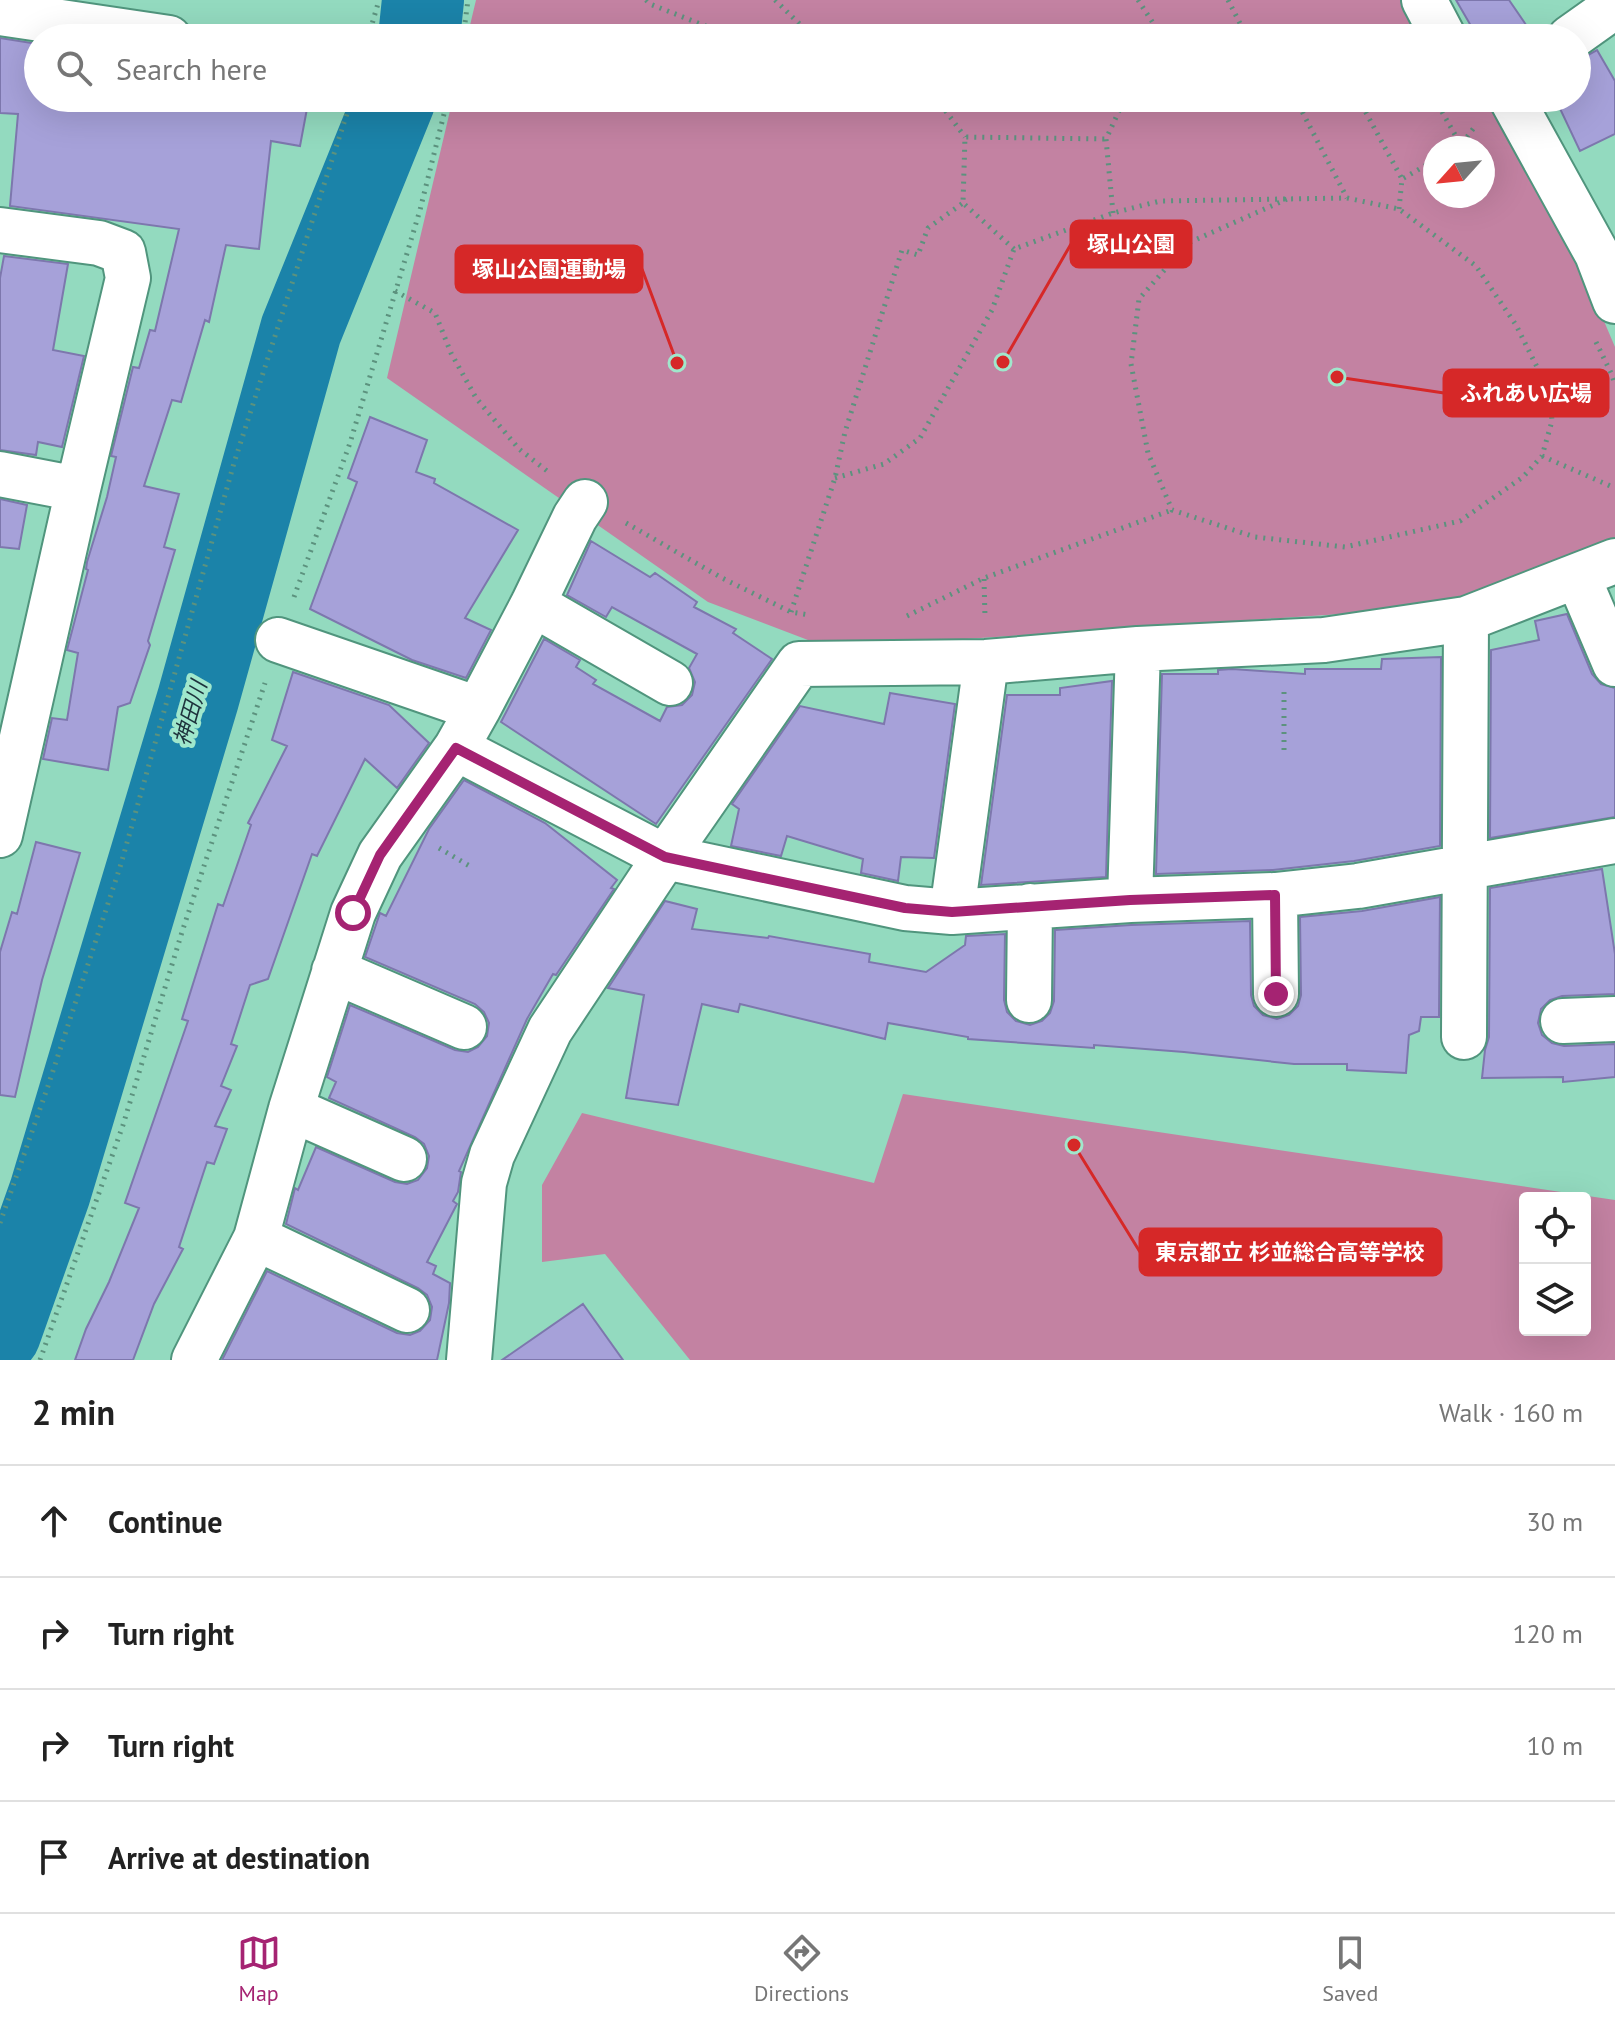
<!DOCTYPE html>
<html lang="en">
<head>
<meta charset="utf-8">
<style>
	:root { --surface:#fff; --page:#f2f2f2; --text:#222; --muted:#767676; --line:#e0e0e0; --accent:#a52372 }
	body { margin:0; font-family:"PT Sans","Noto Sans JP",sans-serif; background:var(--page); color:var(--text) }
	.controls { position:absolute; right:24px; bottom:24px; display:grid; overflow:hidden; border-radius:8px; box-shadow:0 8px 32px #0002 }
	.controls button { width:72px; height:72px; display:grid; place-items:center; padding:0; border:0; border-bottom:2px solid var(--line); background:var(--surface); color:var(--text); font:40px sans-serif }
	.compass { position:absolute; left:1423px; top:136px; width:72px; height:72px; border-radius:50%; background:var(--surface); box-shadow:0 8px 32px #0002; rotate:243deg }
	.stop { position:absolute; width:24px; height:24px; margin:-18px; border:6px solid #a52372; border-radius:50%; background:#fff }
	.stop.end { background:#a52372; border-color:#fff; box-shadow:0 2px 8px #0008 }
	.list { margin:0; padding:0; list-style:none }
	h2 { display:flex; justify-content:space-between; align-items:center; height:104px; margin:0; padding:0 32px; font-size:34px }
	h2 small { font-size:26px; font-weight:400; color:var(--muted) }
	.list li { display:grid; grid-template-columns:52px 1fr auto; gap:24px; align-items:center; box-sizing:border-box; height:112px; padding:0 32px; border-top:2px solid var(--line) }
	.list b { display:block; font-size:30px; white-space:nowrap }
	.list em { font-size:26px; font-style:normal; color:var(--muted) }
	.icon { flex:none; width:44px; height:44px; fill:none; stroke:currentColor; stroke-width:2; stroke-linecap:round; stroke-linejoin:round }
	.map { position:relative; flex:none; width:1615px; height:1360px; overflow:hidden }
	.search { position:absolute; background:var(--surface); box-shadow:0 8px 32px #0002; left:24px; right:24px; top:24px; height:88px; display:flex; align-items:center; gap:20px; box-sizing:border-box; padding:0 28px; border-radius:44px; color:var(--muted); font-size:30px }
	.sheet { height:552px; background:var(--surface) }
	nav { display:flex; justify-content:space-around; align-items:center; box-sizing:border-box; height:112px; border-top:2px solid var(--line); background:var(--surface); font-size:22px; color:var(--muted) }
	nav a { display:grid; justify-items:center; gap:4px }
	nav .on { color:var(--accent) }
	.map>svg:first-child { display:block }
	.green { fill:#c382a2; fill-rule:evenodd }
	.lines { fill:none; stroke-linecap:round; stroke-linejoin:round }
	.river { stroke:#1b83a9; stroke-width:82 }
	.building { fill:#a6a1d9; stroke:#7d77ad; stroke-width:2 }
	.minor-casing { stroke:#50957d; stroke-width:48 }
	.path { stroke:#5c927e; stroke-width:5; stroke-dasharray:2 6; stroke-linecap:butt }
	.minor { stroke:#fff; stroke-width:44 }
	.route { stroke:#a52372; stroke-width:10 }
	.labels { text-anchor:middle; stroke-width:8; stroke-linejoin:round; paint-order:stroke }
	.water-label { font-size:22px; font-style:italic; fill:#1d323c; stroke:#a0e7cc }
	.leader { fill:none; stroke:#d62828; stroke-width:3 }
	.callout-dot { fill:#d62828; stroke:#a0e7cc; stroke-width:3 }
	.callout { fill:#d62828; stroke:#d62828; stroke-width:3 }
	.callout-label { font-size:22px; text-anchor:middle; font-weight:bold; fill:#fff }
</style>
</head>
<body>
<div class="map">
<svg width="1615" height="1360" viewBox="0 0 1615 1360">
	<rect width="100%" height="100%" fill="#93dabf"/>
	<path class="green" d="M476,0H1433L1454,38H467Z
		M453,98H1488L1575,253L1615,347V547L1460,606L829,648L708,602L387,378ZM1435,148H1483V196H1435Z
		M903,1094L1615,1200V1360H690L605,1254L542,1262V1185L582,1113L874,1183ZM1525,1198H1585V1330H1525Z"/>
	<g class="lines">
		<path class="river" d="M419,38L423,0
			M0,1333L50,1192L198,699L301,330L395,98"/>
	</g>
	<path class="building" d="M1456,0H1509L1535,38H1478Z
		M0,38L38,44V98H309L300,146L271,141L259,249L226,245L209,322L205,320L181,402L172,400L144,486L179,494L164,547L175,550L148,641L150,645L130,703L118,707L108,770L43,759L52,718L67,720L78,653L67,650L88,570L86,569L87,562L107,497L116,457L111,456L133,367L139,368L150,330L155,331L179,229L10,206L18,114L0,113Z
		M1597,50L1615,81V134L1580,151L1555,98H1577V61Z
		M4,256L68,264L53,350L84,356L62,447L38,442L36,455L0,450V278Z
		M370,417L427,440L416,472L435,479L434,483L518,530L465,618L491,630L466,678L412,660L310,609L357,482L348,478Z
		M0,499L27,505L19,549L0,547Z
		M591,541L650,577L655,573L697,602L694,607L736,629L733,633L772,659L656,824L501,722L544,639L580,660L576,667L596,680L593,684L660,721L667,707L682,705L692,695L695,682L689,668L697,654L612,607L606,617L567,595Z
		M1567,614L1592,674L1601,684L1615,688V817L1490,838L1491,650L1539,640L1535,621Z
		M1441,657L1440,846L1354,861L1273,870L1156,874L1162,674H1218V670L1232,669L1305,674V669H1381L1382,659Z
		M293,672L389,705L429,743L397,788L365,759L317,856L312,854L268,979L250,985L231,1044L237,1046L221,1086L231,1090L215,1126L227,1129L214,1164L207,1162L179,1247L183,1249L154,1304L133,1360H75L86,1329L109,1282L139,1208L125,1203L188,1021L182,1019L218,904L223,906L251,825L248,823L287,746L272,740Z
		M1112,681L1106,877L981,885L1007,695H1060V688Z
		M890,693L955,704L934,858L901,857L898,881L861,873L863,859L787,836L781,856L731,846L739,809L732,804L800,706L884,724Z
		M464,780L545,823L617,880L611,888L614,889L556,975L553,974L527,1019L459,1171L461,1172L458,1192L453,1201L457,1204L427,1262L436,1266L433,1274L450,1283L449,1303L437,1360H222L267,1271L397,1333L410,1335L420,1331L430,1320L432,1307L427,1295L418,1288L286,1224L295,1188L298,1190L316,1147L395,1182L407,1184L418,1180L427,1168L429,1156L424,1144L415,1137L329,1098L336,1082L327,1077L350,1005L455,1050L468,1052L478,1047L487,1036L489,1023L484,1012L475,1004L365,957L380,913L386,916L429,829Z
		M36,842L80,853L42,980L15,1097L0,1095V952L12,912L17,914Z
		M1602,869L1615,954V994L1562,996L1550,1000L1541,1009L1538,1023L1542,1035L1552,1043L1564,1046L1615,1044V1077L1563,1082V1077L1482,1078L1485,1050L1489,1037L1490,888Z
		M1440,897L1439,1017H1421L1419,1031L1409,1035L1406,1073L1347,1070V1064H1294L1184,1052L1094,1045V1048L968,1039V1037L888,1023L885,1039L740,1004L738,1012L702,1004L678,1105L626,1098L644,995L608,988L665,901L697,909L692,929L768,938L769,936L870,954L869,962L926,972L965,945L966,936L1005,934L1004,1000L1007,1012L1016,1021L1030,1025L1042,1021L1050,1013L1054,1001L1055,930L1131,925L1250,921L1251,995L1254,1006L1263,1015L1277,1019L1289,1015L1298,1006L1301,995L1300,917L1362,911Z
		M583,1304L623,1360H502Z"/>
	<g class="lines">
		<g class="minor-casing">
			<path id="minor" d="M1424,0L1444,38
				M0,13L169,38
				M1570,38L1615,6
				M1511,98L1597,254L1615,301
				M0,230L99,243L123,252L128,278L78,489L0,835
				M0,474L78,489
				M1578,577L1615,664
				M533,604L670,683
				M278,640L478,709
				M456,748L665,857L905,908L952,912L1130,900L1275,895L1358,886L1615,841
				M1275,895L1276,994
				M1130,900L1138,649
				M952,912L986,662
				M334,971L464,1027
				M1029,1000L1030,906
				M1563,1021L1615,1019
				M1464,1037L1466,619
				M291,1109L404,1159
				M256,1238L407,1310
				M194,1360L256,1238L291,1109L353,913L380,855L456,748L478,709L533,604L575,517L585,502
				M469,1360L484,1183L492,1155L550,1030L665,857L799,664L986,662L1138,649L1324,640L1466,619L1615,561"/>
		</g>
		<path class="path" d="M646,0L650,4L736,38
			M775,0L814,38
			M1138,0L1157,29L1171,38
			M1228,0L1246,35L1245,38
			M368,38L379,0
			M463,38L468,0
			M936,98L965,137
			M1295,98L1347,198
			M1358,98L1402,179
			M1434,98L1461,145L1466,148
			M1456,148L1461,145L1476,125
			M1399,209L1402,179L1435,160
			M1113,213L1106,139L1125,98
			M1014,249L963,203L965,137L1106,139
			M395,291L435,313L451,353L476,398L519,449L551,474
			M1596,342L1612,375L1615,385
			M1542,456L1615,488
			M835,478L884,464L920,438L992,310L1014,249L1113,213L1160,201L1347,198L1399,209L1476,266L1516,325L1550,393L1552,421L1542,456L1523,477L1460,521L1345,547L1255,537L1172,510L1148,453L1131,364L1139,299L1188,243L1287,199
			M626,523L722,578L791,612L809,615
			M984,579L985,617
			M294,597L350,443L420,210L448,98
			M791,612L835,478L845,432L902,250L918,255L928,228L963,203
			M907,616L984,578L1172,510
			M1284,750V687
			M439,848L473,868
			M0,1223L48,1086L121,864L234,463L352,98
			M40,1360L123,1125L182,932L265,683"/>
		<use href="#minor" class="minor"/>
	</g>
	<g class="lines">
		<path class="route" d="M353,913L380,855L456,748L665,857L905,908L952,912L1130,900L1275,895L1276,994"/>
	</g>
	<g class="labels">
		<g class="water-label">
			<text transform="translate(190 713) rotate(-74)" y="8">神田川</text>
		</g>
	</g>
	<path class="leader" d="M1003 362L1071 244M677 363L642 269M1337 377L1444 393M1074 1145L1140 1252"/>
	<g class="callout-dot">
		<circle cx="1003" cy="362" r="8"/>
		<circle cx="677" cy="363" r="8"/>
		<circle cx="1337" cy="377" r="8"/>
		<circle cx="1074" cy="1145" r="8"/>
	</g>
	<g class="callout">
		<rect x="1071" y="221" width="120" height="46" rx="8"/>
		<rect x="456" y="246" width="186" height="46" rx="8"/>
		<rect x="1444" y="370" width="164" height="46" rx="8"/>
		<rect x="1140" y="1229" width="301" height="46" rx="8"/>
	</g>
	<g class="callout-label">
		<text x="1131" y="252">塚山公園</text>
		<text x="549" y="277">塚山公園運動場</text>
		<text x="1526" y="401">ふれあい広場</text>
		<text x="1290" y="1260">東京都立 杉並総合高等学校</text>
	</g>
</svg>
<div class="controls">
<button><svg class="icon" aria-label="locate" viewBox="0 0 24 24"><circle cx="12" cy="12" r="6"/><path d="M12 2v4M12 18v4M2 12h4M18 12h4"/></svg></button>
<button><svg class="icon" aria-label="layers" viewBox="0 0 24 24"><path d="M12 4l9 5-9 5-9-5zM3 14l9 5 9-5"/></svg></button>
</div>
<svg class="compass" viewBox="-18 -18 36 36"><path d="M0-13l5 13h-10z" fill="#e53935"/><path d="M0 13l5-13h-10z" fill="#767676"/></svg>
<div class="stop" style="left:353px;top:913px"></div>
<div class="stop end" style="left:1276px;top:994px"></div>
<div class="search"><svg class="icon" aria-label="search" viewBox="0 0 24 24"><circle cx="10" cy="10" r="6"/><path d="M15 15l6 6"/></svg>Search here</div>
</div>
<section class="sheet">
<h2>2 min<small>Walk · 160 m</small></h2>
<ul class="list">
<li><svg class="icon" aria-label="ahead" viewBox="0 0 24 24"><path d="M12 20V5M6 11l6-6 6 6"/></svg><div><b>Continue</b></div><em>30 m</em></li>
<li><svg class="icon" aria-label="right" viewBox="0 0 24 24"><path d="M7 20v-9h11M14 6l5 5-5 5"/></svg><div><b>Turn right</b></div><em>120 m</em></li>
<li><svg class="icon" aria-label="right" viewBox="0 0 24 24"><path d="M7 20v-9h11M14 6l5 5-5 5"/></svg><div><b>Turn right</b></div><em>10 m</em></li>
<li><svg class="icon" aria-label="arrive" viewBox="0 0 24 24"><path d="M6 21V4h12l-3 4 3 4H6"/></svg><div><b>Arrive at destination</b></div></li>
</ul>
</section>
<nav>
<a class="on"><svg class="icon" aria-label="map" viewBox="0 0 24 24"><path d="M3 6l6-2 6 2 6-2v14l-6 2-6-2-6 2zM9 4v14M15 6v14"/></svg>Map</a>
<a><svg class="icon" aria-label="directions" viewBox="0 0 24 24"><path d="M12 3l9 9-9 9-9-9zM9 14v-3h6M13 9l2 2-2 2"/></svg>Directions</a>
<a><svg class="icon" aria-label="saved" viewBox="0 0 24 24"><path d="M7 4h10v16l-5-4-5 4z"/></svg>Saved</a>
</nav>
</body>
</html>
